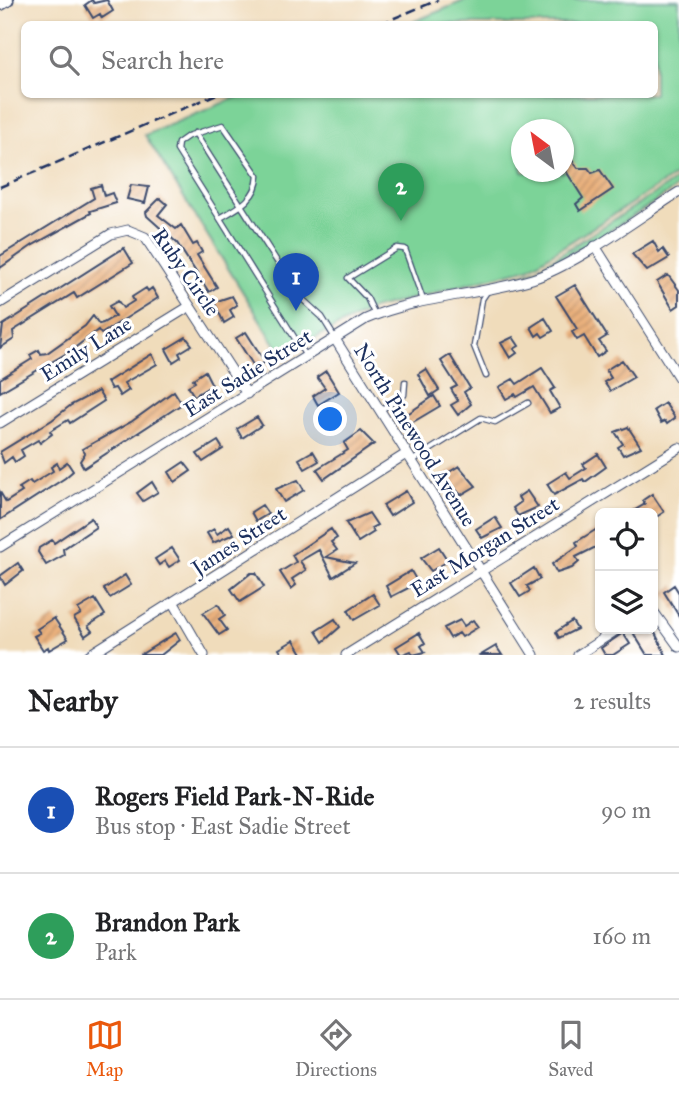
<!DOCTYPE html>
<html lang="en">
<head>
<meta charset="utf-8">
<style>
	:root { --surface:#fff; --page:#f2f2f2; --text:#202124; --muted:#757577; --line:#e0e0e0; --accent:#ea580c }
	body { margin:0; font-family:"IM FELL Great Primer",serif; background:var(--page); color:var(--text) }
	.controls { position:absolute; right:21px; bottom:21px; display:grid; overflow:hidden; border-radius:10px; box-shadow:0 2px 5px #0004 }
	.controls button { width:63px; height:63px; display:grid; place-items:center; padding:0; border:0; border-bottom:2px solid var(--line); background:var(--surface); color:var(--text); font:35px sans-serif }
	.compass { position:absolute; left:511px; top:119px; width:63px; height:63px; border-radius:50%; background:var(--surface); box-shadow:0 2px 5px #0004; rotate:328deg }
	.you { position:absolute; left:331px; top:420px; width:24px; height:24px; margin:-18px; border:5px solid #fff; border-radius:50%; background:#1a73e8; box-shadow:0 0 0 10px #1a73e833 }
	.badge { display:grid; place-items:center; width:46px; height:46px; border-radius:50%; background:var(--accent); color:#fff; font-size:23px; font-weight:700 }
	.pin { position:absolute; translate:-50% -58px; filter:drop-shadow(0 2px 4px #0008) }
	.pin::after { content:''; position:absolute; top:37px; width:24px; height:21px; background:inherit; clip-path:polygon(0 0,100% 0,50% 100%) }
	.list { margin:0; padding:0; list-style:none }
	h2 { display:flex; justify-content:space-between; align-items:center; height:91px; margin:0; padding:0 28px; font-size:30px }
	h2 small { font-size:23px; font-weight:400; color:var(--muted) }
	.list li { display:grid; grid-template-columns:46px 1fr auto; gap:21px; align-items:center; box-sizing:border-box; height:126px; padding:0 28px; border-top:2px solid var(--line) }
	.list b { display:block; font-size:26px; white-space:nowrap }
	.list p { margin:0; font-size:23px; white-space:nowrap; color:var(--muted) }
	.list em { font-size:23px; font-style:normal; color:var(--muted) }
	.icon { flex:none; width:38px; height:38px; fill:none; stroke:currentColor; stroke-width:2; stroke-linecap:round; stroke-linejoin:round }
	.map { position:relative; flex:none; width:679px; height:655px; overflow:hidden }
	.search { position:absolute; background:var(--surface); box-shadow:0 2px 5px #0004; left:21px; right:21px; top:21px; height:77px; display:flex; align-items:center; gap:18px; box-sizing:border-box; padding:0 24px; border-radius:10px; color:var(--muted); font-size:26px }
	.sheet { height:343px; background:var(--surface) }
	nav { display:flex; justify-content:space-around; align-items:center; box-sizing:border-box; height:98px; border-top:2px solid var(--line); background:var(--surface); font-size:19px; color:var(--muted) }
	nav a { display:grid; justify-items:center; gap:4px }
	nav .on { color:var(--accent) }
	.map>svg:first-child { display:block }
	.park { fill:#7cd398; stroke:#4c817b; stroke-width:2; fill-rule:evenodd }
	.building { fill:url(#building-hatch) }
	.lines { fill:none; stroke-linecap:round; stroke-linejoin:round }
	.lane-casing { stroke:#3b496c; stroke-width:7 }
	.street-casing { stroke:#3b496c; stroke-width:11 }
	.secondary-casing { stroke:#3b496c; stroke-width:15 }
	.lane { stroke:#fff; stroke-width:4.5 }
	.street { stroke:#fff; stroke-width:9 }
	.secondary { stroke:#fff; stroke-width:12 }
	.rail { stroke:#1b2f5e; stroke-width:2.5; stroke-dasharray:10 5; stroke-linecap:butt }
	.labels { text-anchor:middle; stroke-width:6; stroke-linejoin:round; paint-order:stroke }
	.street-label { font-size:21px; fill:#1b2f5e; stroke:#fff }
</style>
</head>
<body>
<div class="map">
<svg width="679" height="655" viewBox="0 0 679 655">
	<defs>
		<pattern id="building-hatch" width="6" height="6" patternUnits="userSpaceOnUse" patternTransform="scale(1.75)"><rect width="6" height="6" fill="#eab17d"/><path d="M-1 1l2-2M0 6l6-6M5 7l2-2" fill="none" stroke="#bd906a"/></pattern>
	</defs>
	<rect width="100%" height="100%" fill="#fff"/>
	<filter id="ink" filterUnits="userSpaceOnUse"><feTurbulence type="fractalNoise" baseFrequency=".0143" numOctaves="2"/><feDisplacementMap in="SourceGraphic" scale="14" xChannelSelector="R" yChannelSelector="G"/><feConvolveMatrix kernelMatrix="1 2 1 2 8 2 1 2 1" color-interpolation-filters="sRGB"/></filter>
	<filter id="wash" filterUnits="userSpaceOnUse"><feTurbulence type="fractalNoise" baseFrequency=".00686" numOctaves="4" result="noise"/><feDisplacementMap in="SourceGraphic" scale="28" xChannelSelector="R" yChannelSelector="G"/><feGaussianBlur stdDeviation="1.57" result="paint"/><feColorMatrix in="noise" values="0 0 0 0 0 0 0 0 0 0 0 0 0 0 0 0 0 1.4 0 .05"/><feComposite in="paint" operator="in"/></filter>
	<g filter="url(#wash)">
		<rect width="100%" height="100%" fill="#f0dcbb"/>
		<path class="park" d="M466,0H679V173L529,268L372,309L282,355L145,135L242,95L654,94V24H408ZM522,130H564V172H522Z
			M679,178V186C611,230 550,275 468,289L532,272Z"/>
		<g id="blocks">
			<path class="building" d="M92,0L94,3L107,0L113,11L102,18L100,14L93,18L85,5Z
				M571,159L578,168H588L592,173L600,170L613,189L580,211L576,204L583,198L564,168V164Z
				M101,185L104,196L112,193L116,203L90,211L91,213L33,245L0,268V256L94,198L91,188Z
				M131,185L149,187L145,203L127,199Z
				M160,198L167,204L158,215L176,229L181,225L193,245L197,243L202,252L197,255L217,287L209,292L177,243L147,216L146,212Z
				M653,241L659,252L663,249L669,258L647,271L632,254Z
				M124,248L133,263L77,298L74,293L13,331L14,339L0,348L3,325Z
				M668,275L679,290V305L673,309L657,282Z
				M575,285L607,336L599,341L606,351L597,357L584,336L577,340L572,332L577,329L556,296Z
				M146,288L148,291L152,288L158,298L101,334L98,330L72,350L0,392V379L32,359L30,355L39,350L41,354L47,353L85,326L93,316L99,324L103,323L115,316L109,306L118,301L123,308L134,301L132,297Z
				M232,296L237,305L230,310L234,317L224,323L214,302Z
				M545,318L553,331L543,337L540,333L536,336L531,327Z
				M246,332L265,362L255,368L236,338Z
				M186,337L192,345L179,353L181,357L173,362L166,349Z
				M513,337L519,346L514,349L517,353L510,358L501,343Z
				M152,354L157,364L124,383L129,390L120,396L115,388L111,389L107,382Z
				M450,355L470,388L464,392L471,404L458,415L451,405L458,401L451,389L457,386L441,361Z
				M622,360L634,377L610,391L604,382L611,378L606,370Z
				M542,368L555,388L550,391L560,408L550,413L534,387L517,397L515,394L506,399L499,387L513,379L517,384Z
				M426,369L439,390L430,396L418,374Z
				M205,371L212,385L194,396L188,386L195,382L193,379Z
				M326,371L339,392L318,405L313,396L325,388L317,377Z
				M98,391L104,401L70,423L68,420L50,431L52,434L40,443L38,440L21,450L24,456L15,462L12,457L4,463L0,452L52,420L71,405Z
				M174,391L182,404L84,468L80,461L85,453L82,449L131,422Z
				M434,396L440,406L408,425L403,417Z
				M665,403L675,418L667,424L665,421L661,423L654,410Z
				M340,416L344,422L329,431L325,425Z
				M257,417L262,425L242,438L237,429Z
				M628,427L641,447L623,455L618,447L623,444L615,432Z
				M361,431L374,444L324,479L317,469L348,450L344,443Z
				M218,441L223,449L203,462L197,454Z
				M313,451L319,461L305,469L299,459Z
				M598,454L606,467L585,482L583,479L554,495L547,484L566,472L570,478L586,468L583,464Z
				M67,462L73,471L65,478L0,520V492L6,502L22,492L19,488L30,481L32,484L53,471L51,467L57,463L59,468Z
				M184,462L191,471L175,482L169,472Z
				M459,466L476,486L461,495L443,476Z
				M298,480L304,490L284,502L276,489Z
				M152,482L158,492L143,501L137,493Z
				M406,491L412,502L390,516L383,505Z
				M527,491L538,507L518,516L513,508L521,502L518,497Z
				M652,494L664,512L653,519V513H630L645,504L643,500Z
				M262,505L268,514L256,521L251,512Z
				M369,513L377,525L371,528L374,532L358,542L346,523Z
				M495,517L502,528L482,538L476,529Z
				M91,518L96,527L63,549L64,555L46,565L38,552L39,548L52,540L54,543Z
				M229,526L234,534L213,543L207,533L214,529L217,534Z
				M331,529L337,538L331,542L337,550L326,557L355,563L333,577L319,550L300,561L306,570L292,579L296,585L291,589L280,572L296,562L292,555Z
				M597,529L600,545L576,557L579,562L572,568L557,573L552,564L578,546L576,542Z
				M439,547L448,561L431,571L421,558Z
				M172,548L180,560L169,567L165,561L159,565L155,559Z
				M18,563L23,571L5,585L0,576Z
				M534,568L540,579L527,586L530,591L520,597L511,583Z
				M411,571L418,583L391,597L386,586Z
				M251,573H256L264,587L240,602L231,589Z
				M125,575L131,585L110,598L104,589Z
				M674,585L679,593V616L664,592Z
				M373,594L380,605L354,620L348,610Z
				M95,599L105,615L88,626L92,631L85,636L74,618L81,614L78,609Z
				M218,604L225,615L219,619L227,630L219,635L203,613Z
				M54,618L68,639L49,650L48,647L43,650L34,636L40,633L37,629Z
				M335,619L340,627L323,642L316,631Z
				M460,620L464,626L473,620L478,627L462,637L459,633L450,638L444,628Z
				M572,621L577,629L559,638L556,632Z
				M643,629L654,631L666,655H647L634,634Z
				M176,633L180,640L161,655H140Z
				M419,633L425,643L421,646L425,652L413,655L411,651L401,655L396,647Z
				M623,633L630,644L613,655H605L601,648Z
				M294,640L303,655H283L279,649Z
				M496,646L502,655H481Z"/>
		</g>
	</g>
	<g filter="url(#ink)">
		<use href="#blocks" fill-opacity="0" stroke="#3b496c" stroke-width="2"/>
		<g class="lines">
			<g class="lane-casing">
				<path id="lane" d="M195,133L299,296L322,317L335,338
					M220,218C238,208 257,199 258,176L223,125L188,136L178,143L177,150L306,356
					M375,315L367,298L348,278L397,248L405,249L423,300
					M486,376L474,346L482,299L488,290
					M379,411L404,395L405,382
					M412,461L481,418L495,422L528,403"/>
			</g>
			<g class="street-casing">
				<path id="street" d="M595,246L679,378
					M0,303L111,234L128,230L145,237L247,394
					M335,339L534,655
					M0,423L190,306
					M0,547L366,319C418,296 477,296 532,279C576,265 638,218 679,192
					M174,603L204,655
					M653,611L679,647
					M89,655L406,454
					M346,655L679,448
					M578,655L618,629"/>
			</g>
			<g class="secondary-casing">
				<path id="secondary" d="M0,4L7,0"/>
			</g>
			<use href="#lane" class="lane"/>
			<use href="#street" class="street"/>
			<use href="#secondary" class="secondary"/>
			<path class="rail" d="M380,24L438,0
				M0,187L217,94"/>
		</g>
	</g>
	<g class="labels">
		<g class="street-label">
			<text transform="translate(186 272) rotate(55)" y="7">Ruby Circle</text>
			<text transform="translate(86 349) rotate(-32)" y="7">Emily Lane</text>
			<text transform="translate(248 373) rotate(-32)" y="7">East Sadie Street</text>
			<text transform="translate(415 435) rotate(58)" y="7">North Pinewood Avenue</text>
			<text transform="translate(239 541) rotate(-33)" y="7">James Street</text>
			<text transform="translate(485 547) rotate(-32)" y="7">East Morgan Street</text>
		</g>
	</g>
</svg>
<div class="controls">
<button><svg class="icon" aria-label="locate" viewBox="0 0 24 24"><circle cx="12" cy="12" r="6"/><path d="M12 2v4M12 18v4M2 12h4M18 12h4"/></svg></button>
<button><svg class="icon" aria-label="layers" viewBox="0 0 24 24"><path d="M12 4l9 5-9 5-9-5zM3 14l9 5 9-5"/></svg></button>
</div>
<svg class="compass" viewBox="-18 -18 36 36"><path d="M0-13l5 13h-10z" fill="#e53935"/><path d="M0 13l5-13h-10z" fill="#757577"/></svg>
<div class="you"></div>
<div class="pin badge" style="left:296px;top:311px;background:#1a4fb4">1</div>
<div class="pin badge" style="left:401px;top:221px;background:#2e9e5b">2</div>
<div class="search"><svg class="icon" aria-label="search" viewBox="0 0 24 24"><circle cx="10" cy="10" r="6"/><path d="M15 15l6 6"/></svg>Search here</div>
</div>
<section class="sheet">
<h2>Nearby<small>2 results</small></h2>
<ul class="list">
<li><span class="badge" style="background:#1a4fb4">1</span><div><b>Rogers Field Park-N-Ride</b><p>Bus stop · East Sadie Street</p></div><em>90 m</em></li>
<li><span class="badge" style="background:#2e9e5b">2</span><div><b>Brandon Park</b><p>Park</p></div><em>160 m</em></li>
</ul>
</section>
<nav>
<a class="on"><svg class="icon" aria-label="map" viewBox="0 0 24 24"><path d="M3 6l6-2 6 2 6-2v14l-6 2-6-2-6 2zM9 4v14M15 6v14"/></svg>Map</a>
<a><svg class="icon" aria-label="directions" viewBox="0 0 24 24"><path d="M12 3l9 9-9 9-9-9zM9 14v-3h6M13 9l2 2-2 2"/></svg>Directions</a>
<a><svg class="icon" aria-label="saved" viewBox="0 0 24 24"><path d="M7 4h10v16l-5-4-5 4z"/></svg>Saved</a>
</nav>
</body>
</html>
